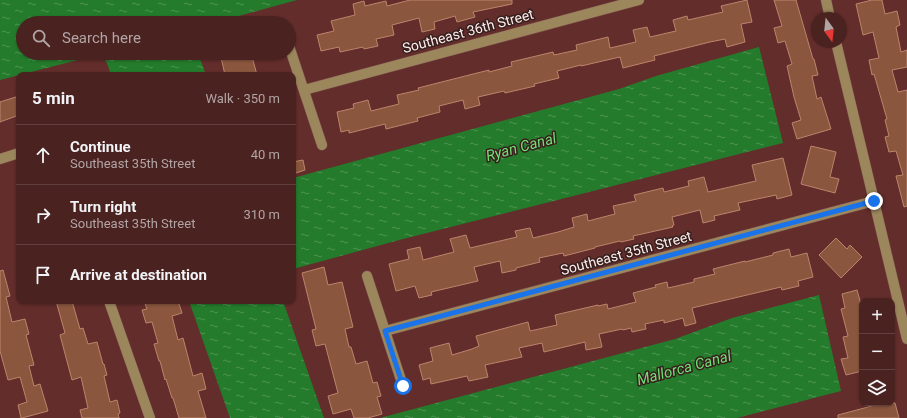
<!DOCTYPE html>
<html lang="en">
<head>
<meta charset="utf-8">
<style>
	:root { --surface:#4a2220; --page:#512a29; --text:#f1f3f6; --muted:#b2a4a5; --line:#613f3e }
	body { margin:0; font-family:Roboto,sans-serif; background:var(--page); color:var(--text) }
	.controls { position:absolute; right:12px; bottom:12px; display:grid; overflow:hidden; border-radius:8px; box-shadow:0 1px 3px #0004 }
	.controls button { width:36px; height:36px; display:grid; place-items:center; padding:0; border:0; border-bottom:1px solid var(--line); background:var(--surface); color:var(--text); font:20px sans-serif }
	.compass { position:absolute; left:811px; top:12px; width:36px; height:36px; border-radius:50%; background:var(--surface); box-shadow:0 1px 3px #0004; rotate:165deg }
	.stop { position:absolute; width:12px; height:12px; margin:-9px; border:3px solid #1a73e8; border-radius:50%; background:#fff }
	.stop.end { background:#1a73e8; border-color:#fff; box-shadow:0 1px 4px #0008 }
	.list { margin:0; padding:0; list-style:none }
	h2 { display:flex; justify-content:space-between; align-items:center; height:52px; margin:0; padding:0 16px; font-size:17px }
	h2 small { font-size:13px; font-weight:400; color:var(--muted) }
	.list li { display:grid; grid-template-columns:26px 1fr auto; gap:12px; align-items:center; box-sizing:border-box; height:60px; padding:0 16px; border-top:1px solid var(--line) }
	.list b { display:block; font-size:15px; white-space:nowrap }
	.list p { margin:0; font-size:13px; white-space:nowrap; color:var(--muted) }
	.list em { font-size:13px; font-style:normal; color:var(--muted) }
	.icon { flex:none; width:22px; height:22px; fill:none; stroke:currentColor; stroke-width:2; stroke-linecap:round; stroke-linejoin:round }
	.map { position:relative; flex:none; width:907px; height:418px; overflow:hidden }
	.search { position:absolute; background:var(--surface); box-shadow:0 1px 3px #0004; left:16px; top:16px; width:280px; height:44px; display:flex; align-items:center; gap:10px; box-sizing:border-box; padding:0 14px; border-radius:22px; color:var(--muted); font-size:15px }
	.panel { position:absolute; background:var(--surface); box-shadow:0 1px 3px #0004; left:16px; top:72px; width:280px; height:232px; border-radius:8px }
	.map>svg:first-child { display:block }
	.water { fill:url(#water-ripples) }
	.building { fill:#8a563e; stroke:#bd846c }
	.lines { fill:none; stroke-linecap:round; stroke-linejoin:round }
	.minor-casing { stroke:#7b4c4a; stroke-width:11 }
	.minor { stroke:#9c875d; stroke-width:10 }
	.route { stroke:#1a73e8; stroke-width:5 }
	.labels { text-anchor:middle; stroke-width:3; stroke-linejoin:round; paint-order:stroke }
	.street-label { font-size:14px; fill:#fcedec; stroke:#371f1d }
	.water-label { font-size:15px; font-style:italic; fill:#72dc75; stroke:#371f1d }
</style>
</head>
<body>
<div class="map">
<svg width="907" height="418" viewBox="0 0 907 418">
	<defs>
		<pattern id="water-ripples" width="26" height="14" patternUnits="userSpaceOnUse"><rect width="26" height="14" fill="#247b2b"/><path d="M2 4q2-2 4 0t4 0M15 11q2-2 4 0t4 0" fill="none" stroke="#509454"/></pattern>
	</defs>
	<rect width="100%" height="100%" fill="#632d2b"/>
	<path class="water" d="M0,0H297L213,23H23V53H198L206,75H111C108,66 107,57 97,55L0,80Z
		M759,47L783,143L403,239L293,269V178L586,98L619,89L656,76Z
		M819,295L841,391L737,418H380L675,339L732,318Z
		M189,301H283L324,418H230Z"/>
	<path class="building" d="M410,0H512V4L473,12L475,17L457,22L455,16L434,22L435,29L422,32L419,18L392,25L394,35L376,39L378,46L364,49L363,47L340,52L339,47L321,51L317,35L334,31L331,21L355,15L353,4L364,1L365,6L386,1L387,6Z
		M747,0L752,22L741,24L745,42L727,47L725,39L710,42L654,56L655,60L623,68L620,57L581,66V65L557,71L559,78L534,84L535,86L505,93L504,91L478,97L480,105L465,109L463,100L439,106L440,112L417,118L418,121L386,129L385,124L349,133V130L341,132L337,112L354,108L353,104L368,100L371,111L399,104L397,95L419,90L418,88L489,70V72L512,66L511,62L528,58L553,52L554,55L577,50L576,45L608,37L610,48L636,42L633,30L647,27L650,37L676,31L673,20L687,16L688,20L723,12L721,6Z
		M774,0H796L813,59H814L818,75L812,76L817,99L821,97L831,129L797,139L792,123L801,120L794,97L787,66L792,64L785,41L778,43L774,28L782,26Z
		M872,0H882L885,14L897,11L900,25L896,27L901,52L907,50V67L892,70L898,92L907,90V206L904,207L896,176L903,175L896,151L889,152L885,137L889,136L885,120L887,119L874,74L872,75L869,60L879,58L873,32L863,35L856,4Z
		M220,53H251L257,75H225Z
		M19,96V115L0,122V102Z
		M811,146L836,152L830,177L839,179L835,193L801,184Z
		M783,158L792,195L777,199L776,195L738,203L740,210L714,216L715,220L703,223L700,210L672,217L674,225L672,226L673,227L633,236L634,239L621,242L620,241L595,247V248L564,256L563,253L539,258L540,262L516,268V270L502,273L500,261L474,267L478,281L431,292L432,295L419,298L415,286L396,291L389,264L409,259L407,250L420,247L423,260L454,252L450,239L466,235L470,248L517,237L515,231L530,228L533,238L558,232L574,227L572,218L587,214L588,221L615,214L613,206L636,201L634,195L663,188L664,192L689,186L688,181L704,177L708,192L756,181L752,165Z
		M303,160L305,170L293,174V162Z
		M836,238L847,249L850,245L862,257L841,278L819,255Z
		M789,249L791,257L807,253L813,277L798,281L799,286L782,290L781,287L692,308L696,323L685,326L683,318L664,323V320L645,324L646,329L632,332L631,328L623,330L622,329L599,334L602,347L586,350L585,342L544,352L542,343L519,348L522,357L485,365L488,377L469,381L467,376L431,384L430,378L423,380L419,365L433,361L430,348L449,343L452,355L472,349L479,346L476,336L528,322L530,331L557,325L555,315L598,305V306L607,304L608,309L636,302L633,293L656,287L655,285L667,282L668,288L694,282V279L715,274L713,269L745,261V262L773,255V253Z
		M324,267L328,285L342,282L353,327L345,329L349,347H351L356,364L367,361L373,383L377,382L381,396L377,397L382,414L368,418H354L351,409L333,414L328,396L338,393L325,344L316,346L312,330L316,329L302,273Z
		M3,270L10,296L6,297L12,322L25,319L29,334L26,335L34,365L29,366L34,386L40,384L48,411L22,418H21L18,405L27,402L20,377L8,380L0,351V271Z
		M857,290L862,308V371L846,375L841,359L848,358L843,337L848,336L841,309L845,308L842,294Z
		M56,301H72L80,329L83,328L88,344L97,342L103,364H104L107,375L104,376L110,402L117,400L120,413L118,414L119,418H82L80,410L88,408L81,377L72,380L60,335L65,333Z
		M144,301H178L182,313L172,316L178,340L183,338L193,376L202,373L206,389L198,391L206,418H179L173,398H172L166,379L165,380L160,361H159L154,344L158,343L152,322L146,323L142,310L147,309Z
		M883,403H895L899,418H838V415Z"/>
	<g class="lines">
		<g class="minor-casing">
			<path id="minor" d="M826,0L830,18
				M836,42L907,339
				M289,46L322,145
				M304,90L639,0
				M0,159L19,153
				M367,276L403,386
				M109,301L150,418
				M385,331L874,201"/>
		</g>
		<use href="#minor" class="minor"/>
	</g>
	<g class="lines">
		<path class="route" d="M403,386L385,331L874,201"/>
	</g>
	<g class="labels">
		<g class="street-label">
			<text transform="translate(468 31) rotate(-15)" y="5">Southeast 36th Street</text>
			<text transform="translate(626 253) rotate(-15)" y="5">Southeast 35th Street</text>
		</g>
		<g class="water-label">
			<text transform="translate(521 147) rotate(-15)" y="5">Ryan Canal</text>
			<text transform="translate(684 368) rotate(-15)" y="5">Mallorca Canal</text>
		</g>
	</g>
</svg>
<div class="controls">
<button>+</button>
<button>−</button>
<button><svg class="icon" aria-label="layers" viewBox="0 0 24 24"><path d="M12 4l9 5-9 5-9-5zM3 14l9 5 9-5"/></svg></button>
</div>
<svg class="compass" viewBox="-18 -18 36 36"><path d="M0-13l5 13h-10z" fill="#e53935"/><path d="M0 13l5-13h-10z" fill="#b2a4a5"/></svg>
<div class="stop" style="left:403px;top:386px"></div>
<div class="stop end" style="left:874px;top:201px"></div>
<div class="search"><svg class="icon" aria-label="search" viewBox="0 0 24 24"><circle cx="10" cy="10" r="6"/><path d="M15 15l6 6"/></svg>Search here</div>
<section class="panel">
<h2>5 min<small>Walk · 350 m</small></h2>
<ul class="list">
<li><svg class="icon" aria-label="ahead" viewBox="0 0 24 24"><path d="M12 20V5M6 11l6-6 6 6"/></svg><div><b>Continue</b><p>Southeast 35th Street</p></div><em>40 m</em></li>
<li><svg class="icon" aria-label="right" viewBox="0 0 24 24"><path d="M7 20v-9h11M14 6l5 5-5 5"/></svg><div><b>Turn right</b><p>Southeast 35th Street</p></div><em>310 m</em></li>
<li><svg class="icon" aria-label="arrive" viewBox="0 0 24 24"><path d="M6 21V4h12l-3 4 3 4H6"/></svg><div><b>Arrive at destination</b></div></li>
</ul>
</section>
</div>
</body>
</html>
